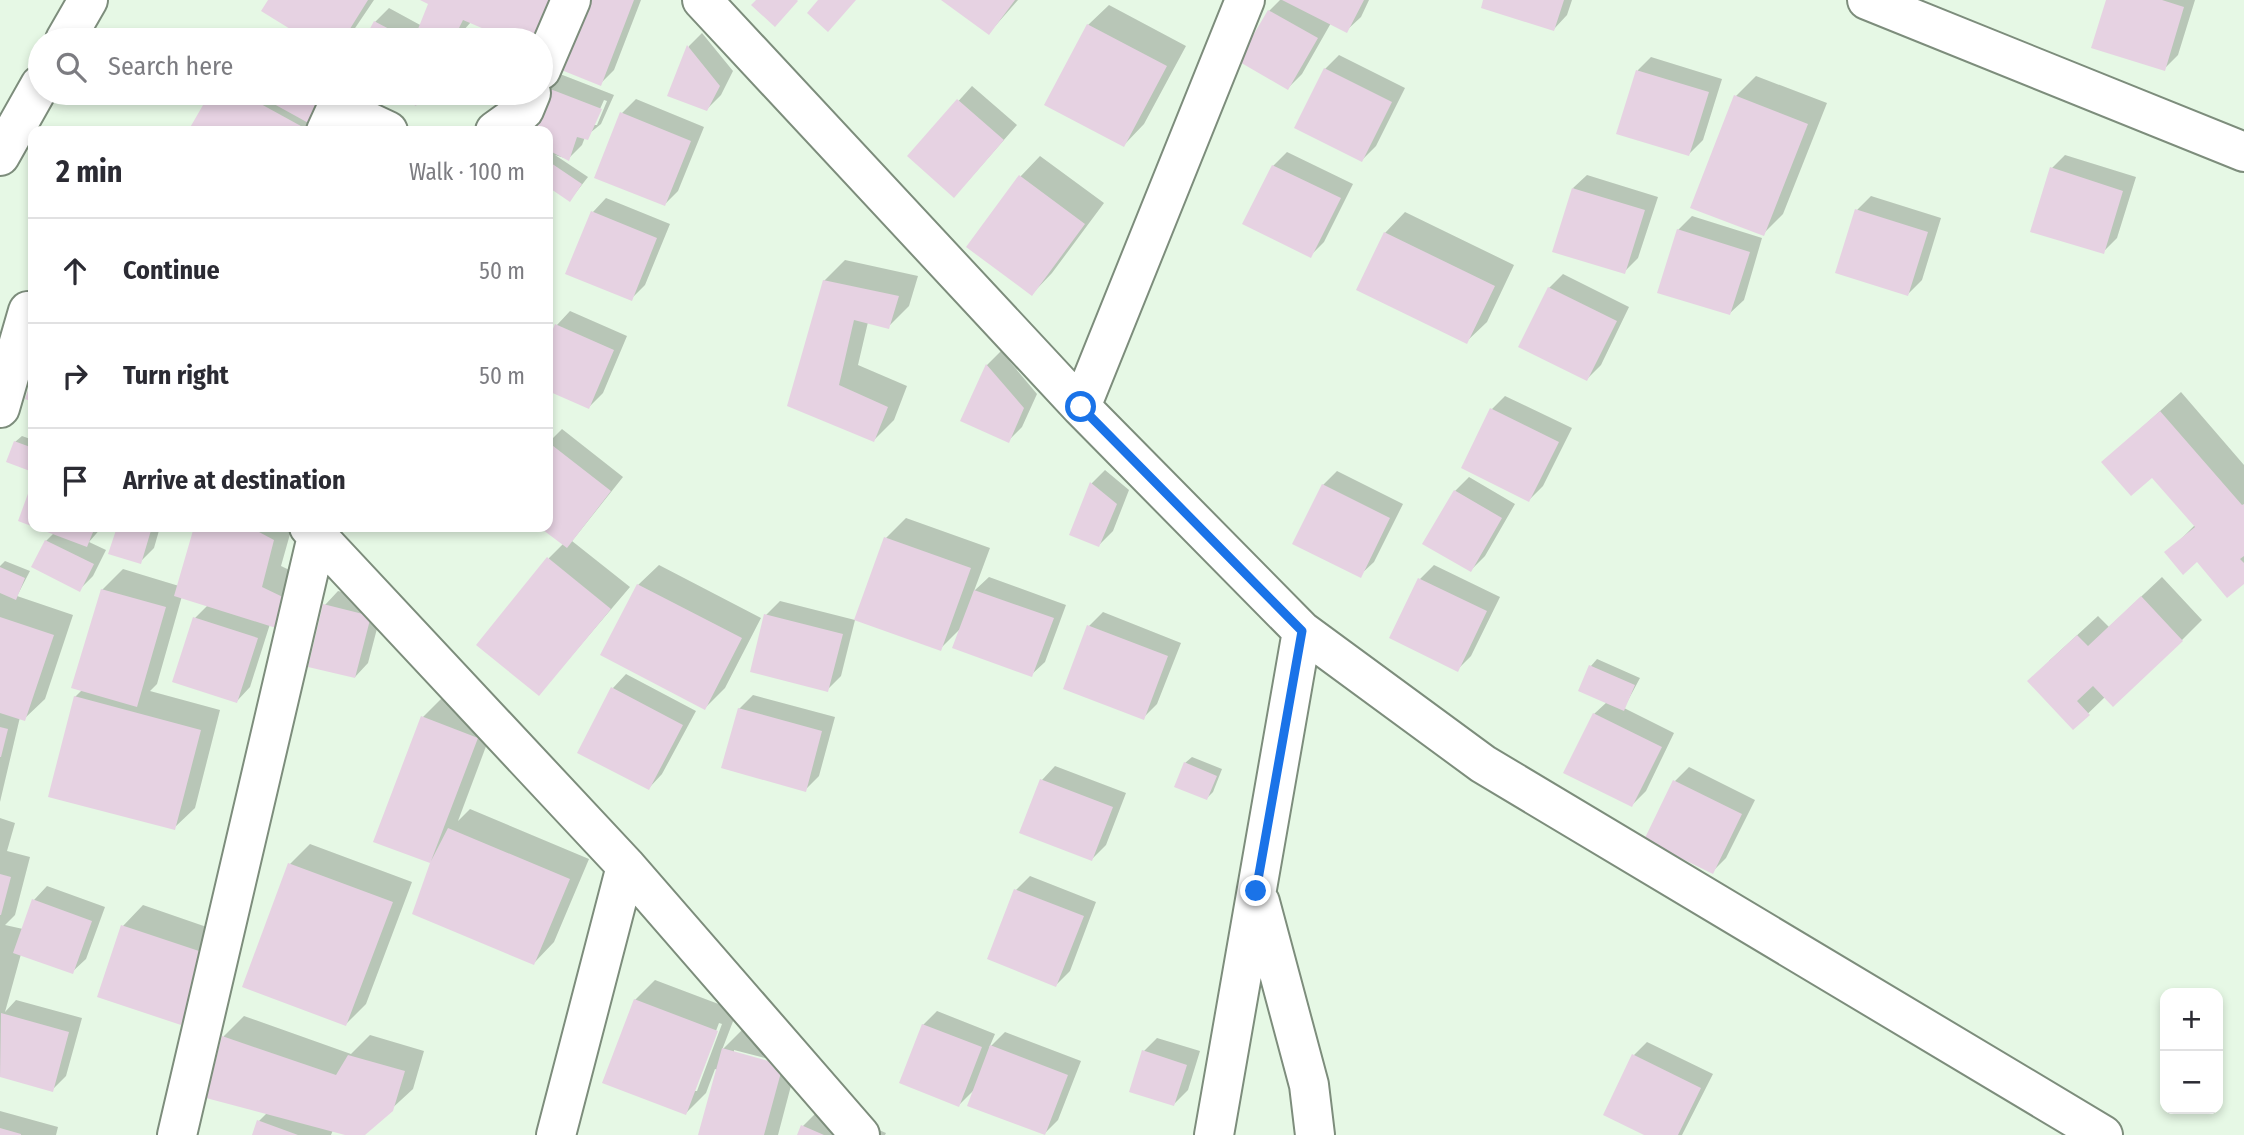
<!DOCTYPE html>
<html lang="en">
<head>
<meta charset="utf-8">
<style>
	:root { --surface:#fff; --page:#f2f2f3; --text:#2b2b33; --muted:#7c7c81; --line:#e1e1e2 }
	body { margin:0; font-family:"Fira Sans Condensed",sans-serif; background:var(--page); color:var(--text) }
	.controls { position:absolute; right:21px; bottom:21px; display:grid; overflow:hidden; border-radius:14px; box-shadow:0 4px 10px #0003 }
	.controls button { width:63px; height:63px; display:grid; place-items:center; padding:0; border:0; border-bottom:2px solid var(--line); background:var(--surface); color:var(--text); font:35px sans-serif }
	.stop { position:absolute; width:21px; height:21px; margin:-16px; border:5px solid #1a73e8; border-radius:50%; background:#fff }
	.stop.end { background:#1a73e8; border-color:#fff; box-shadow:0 2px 7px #0008 }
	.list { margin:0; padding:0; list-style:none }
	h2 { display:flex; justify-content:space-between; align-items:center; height:91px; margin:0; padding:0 28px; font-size:30px }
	h2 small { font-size:23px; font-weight:400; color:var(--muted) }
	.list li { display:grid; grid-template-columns:46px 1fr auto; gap:21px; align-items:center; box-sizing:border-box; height:105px; padding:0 28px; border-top:2px solid var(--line) }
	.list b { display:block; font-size:26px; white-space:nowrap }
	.list em { font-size:23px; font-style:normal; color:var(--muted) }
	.icon { flex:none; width:38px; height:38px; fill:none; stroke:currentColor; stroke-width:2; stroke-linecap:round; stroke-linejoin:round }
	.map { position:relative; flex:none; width:2244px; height:1135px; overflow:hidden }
	.search { position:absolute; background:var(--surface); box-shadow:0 4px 10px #0003; left:28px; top:28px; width:525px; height:77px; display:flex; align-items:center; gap:18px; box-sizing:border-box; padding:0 24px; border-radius:38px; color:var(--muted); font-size:26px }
	.panel { position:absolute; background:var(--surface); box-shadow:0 4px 10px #0003; left:28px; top:126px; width:525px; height:406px; border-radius:14px }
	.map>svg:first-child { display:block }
	.shadow { fill:#0003; fill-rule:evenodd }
	.building { fill:#e6d2e2 }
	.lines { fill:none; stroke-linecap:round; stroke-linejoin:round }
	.minor-casing { stroke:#7d8d7c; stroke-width:42 }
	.minor { stroke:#fff; stroke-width:38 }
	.route { stroke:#1a73e8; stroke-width:9 }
</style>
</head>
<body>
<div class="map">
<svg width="2244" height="1135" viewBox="0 0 2244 1135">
	<rect width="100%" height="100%" fill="#e6f8e5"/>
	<path class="shadow" d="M270,0H374L347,40H284L295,30Z
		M424,0L541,40H515L471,22L455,40H366L375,22L389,8L422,26L431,3Z
		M585,0H641L614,70L600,84Z
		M944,0H1018L989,33Z
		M1280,0H1369L1361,17L1347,30L1331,23L1302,74L1288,88L1241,61L1269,11Z
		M1485,0H1572L1567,15L1554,29Z
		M2108,0H2195L2178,55L2164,69Z
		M1109,5L1186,46L1144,124L1124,145L1088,25Z
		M702,33L733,71L721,95L707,109L670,95L689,46Z
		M1339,55L1405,88L1376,146L1362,160L1325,69Z
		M1651,57L1722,79L1703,140L1689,154L1619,132L1638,70Z
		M560,74L614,95L601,124L585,137L582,145L568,159L555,155L588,177L570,200L548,185V131H524L546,88ZM604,100L607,101L597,125H593Z
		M1756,76L1827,103L1783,214L1763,234L1736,96Z
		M972,86L1017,125L967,182L909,156Z
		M212,93H334L414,130L190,131Z
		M636,99L704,127L678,191L665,204L622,113Z
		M1287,152L1353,184L1324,242L1310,256L1273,166Z
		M2065,155L2136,177L2117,238L2103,252L2052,168Z
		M1040,156L1104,203L1052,273L1032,294L1020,177Z
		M1587,175L1658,197L1638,258L1624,272L1573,188Z
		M1871,196L1941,218L1922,280L1908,294L1857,210Z
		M606,198L670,224L645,285L631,299L593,212Z
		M1405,212L1514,265L1487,322L1466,342L1358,289L1385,233Z
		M1692,216L1762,238L1744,300L1730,313L1678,230Z
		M845,260L918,276L909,306L888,327L868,322L858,365L907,386L894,420L874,440L789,405L824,281Z
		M1563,274L1629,307L1601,365L1587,379L1549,288Z
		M570,311L627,336L603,393L589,407L548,389V346L557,325Z
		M1001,351L1037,394L1022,427L1008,441L962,420L987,365Z
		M2181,392L2244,465V581L2197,560L2167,553L2195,525L2152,476L2104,462Z
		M1505,396L1572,428L1543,486L1529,500L1492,409Z
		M562,429L623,477L572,541L630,587L539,694L549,558L563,544L542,527H548V443Z
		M22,436L33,440V464L29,469L15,442Z
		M1105,470L1129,490L1113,531L1099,545L1071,534L1092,483Z
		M1337,471L1403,504L1374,562L1360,575L1323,485Z
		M1469,477L1515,504L1485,556L1471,570L1455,491Z
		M906,518L990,548L974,591L989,577L1066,605L1045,662L1031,675L961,628L940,649L886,538Z
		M37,527H102L89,542L106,550L93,576L79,590L46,541L54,533Z
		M119,527H160L154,548L140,562L110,553Z
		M195,527H292L281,566L306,578L270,624L250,687L237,701L195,618L208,605L182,596L157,684L150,691L220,710L195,808L174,828L75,697L83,689L102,590L123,569L179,586Z
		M5,561L30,571L17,596L73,615L45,699L24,719L20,717L0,802V566Z
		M659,565L761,618L725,688L705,708L638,585Z
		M1434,565L1500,597L1471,656L1458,669L1420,579Z
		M2162,577L2202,620L2182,640L2105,697L2073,728L2049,661L2098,616L2109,627Z
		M338,591L384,602L368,663L355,677L325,605Z
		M780,601L855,620L841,676L827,690L766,615Z
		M1103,612L1181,643L1157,704L1143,718L1089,626Z
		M1597,659L1640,678L1624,708L1674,733L1646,791L1632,805L1594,714L1607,702L1591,666Z
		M626,674L696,711L662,774L649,788L613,688Z
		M753,695L835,717L819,776L805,790L739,709Z
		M443,697L497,717L458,821L470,809L589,859L554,942L534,963L433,862L376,841L423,717Z
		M1192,757L1222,769L1213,792L1207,798L1185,763Z
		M1055,766L1126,793L1106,845L1092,859L1042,780Z
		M1689,767L1755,800L1726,858L1712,872L1675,781Z
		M0,818L15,823L7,851L30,857L15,915L5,925L23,929L34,900L47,886L105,907L86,959L72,972L21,954L5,1012L16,1000L82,1018L66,1076L52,1090L0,1076Z
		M310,844L412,882L366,1004L346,1024L290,864Z
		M1030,876L1096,902L1070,971L1056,985L989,958L1016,890Z
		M143,905L224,933L201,1003L180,1023L123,926Z
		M655,980L737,1011L722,1050L743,1029L802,1044L778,1135H700L718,1070L715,1069L706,1093L686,1113L635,1000ZM719,1023L722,1024L697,1091H693ZM734,1050L792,1065L791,1069L734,1053Z
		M937,1011L995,1034L989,1048L1005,1032L1081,1061L1058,1120L1044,1134L975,1089L959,1105L923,1025Z
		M244,1016L351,1054L370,1035L424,1051L413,1089L363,1135L333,1130L331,1135H254L259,1121L267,1113L208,1097L224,1036Z
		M1157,1038L1200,1051L1188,1090L1174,1104L1144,1051Z
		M1647,1042L1713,1074L1682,1135H1648L1634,1055Z
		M823,1106L886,1133L885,1135H799L803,1126Z
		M0,1111L58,1127L56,1135H0Z"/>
	<path class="building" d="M268,0H368L343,40H308L261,11Z
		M420,0H558L541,40H510L463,20L453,40H431L416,34L428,4Z
		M583,0H634L601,86L554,67Z
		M756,0H797L798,1L775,27L751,5Z
		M818,0H856L828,32L807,13Z
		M941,0H1015L989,35Z
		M1282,0H1364L1347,33Z
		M1483,0H1564L1554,31L1481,8Z
		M2106,0H2162L2184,7L2165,71L2091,48Z
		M1268,10L1318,38L1288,90L1238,61Z
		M374,21L410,40H364Z
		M1087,24L1167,66L1124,147L1044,105Z
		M687,45L720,86L707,111L667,96Z
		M1324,68L1392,102L1362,162L1294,128Z
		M1636,70L1709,92L1689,156L1616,134Z
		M545,87L602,109L588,140L577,137L569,161L548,150V131H522Z
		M210,93H241L310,131H188Z
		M254,93H330L312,125Z
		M392,93H423L416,106Z
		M1734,95L1808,124L1764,236L1690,208Z
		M957,99L1004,140L954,198L907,156Z
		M620,112L691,141L665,206L594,178Z
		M548,161L582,184L570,202L548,187Z
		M1272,165L1341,198L1311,258L1242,224Z
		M2050,167L2123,191L2104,254L2030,232Z
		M1019,175L1085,224L1032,296L966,247Z
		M1572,188L1645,210L1625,274L1552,252Z
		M1855,209L1928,232L1908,296L1835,273Z
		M591,211L657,238L632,301L565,274Z
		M1677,229L1750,252L1730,315L1657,293Z
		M1384,232L1495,286L1467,344L1356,290Z
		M823,280L899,296L889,329L854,320L839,385L888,407L874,442L787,406Z
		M1548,287L1617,321L1587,381L1518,347Z
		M555,324L614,350L589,409L548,391V341Z
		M986,364L1024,408L1009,443L960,421Z
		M33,376V402L25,399Z
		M1490,408L1559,442L1529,502L1461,468Z
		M2160,411L2242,505L2244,504V556L2240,559L2244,563V584L2227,598L2197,562L2183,575L2164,552L2195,527L2152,478L2131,496L2101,462Z
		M14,441L33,448L30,471L6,462Z
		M548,442L611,491L567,548L539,527H548Z
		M33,480V527H95L87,547L18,521Z
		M1090,482L1117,504L1099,547L1069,535Z
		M1322,484L1390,518L1361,578L1292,544Z
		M1454,490L1502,518L1471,572L1422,544Z
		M117,527H152L141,564L108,554Z
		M194,527H261L259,532L274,540L262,587L287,599L276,628L174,596Z
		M884,537L971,568L941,651L854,620Z
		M45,540L94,564L80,592L31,567Z
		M547,557L611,609L539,696L476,645Z
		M0,567L25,578L16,600L0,593Z
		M1418,578L1487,611L1458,672L1389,638Z
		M637,584L742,638L705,710L600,655Z
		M101,589L166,607L137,707L71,688Z
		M974,590L1054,618L1032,677L952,648Z
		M2141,596L2183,641L2113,707L2093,686L2077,701L2090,715L2073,730L2027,681L2077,635L2088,646Z
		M323,604L371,616L355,678L308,667Z
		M764,614L843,634L828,692L750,672Z
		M0,617L54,635L25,721L0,713Z
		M193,617L258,638L237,703L172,682Z
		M1087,625L1168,656L1144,720L1063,689Z
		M1589,665L1635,685L1624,711L1578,691Z
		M611,687L683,725L649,790L577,753Z
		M74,696L201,730L175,830L48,797Z
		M738,708L822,731L806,792L721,768Z
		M1593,713L1662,747L1632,807L1563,773Z
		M421,716L478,738L431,861L448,828L570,879L534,965L412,914L430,863L373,842Z
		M0,727L8,729L1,757H0Z
		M1184,762L1217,776L1207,800L1174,787Z
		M1040,779L1113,807L1092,861L1019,833Z
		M1673,780L1742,814L1713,874L1644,840Z
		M288,863L393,902L346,1026L242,987Z
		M0,874L11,877L1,915H0Z
		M1014,889L1084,916L1056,987L987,959Z
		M32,899L92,921L73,974L13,953Z
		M121,925L205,953L181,1025L97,997Z
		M634,999L718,1031L686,1115L602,1083Z
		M1,1013L69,1032L53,1092L0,1077Z
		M922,1024L982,1047L959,1107L899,1083Z
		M222,1036L336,1075L348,1055L405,1071L393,1111L365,1135H345L206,1098Z
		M990,1045L1068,1075L1045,1135L967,1106Z
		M722,1048L783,1065L764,1135H698Z
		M1142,1050L1187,1065L1174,1106L1129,1092Z
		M1632,1054L1701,1088L1678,1135H1644L1603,1115Z
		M257,1120L298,1135H252Z
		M801,1125L824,1135H797Z
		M0,1128L21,1134V1135H0Z"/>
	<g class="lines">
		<g class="minor-casing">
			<path id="minor" d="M702,0L1081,407L1302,631L1483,764L2103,1135
				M1867,0L2244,152
				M65,40L88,0
				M541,70L571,0
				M326,131L337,107L388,131
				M495,131L524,110L531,93
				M0,156L40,85
				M1081,407L1245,0
				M0,408L28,311
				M309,527L626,866L860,1135
				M1260,902L1309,1085L1315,1135
				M177,1135L317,536
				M556,1135L626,866
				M1214,1135L1302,631"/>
		</g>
		<use href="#minor" class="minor"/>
	</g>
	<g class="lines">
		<path class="route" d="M1081,407L1302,631L1256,891"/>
	</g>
</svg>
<div class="controls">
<button>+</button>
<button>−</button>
</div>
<div class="stop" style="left:1081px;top:407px"></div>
<div class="stop end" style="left:1256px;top:891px"></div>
<div class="search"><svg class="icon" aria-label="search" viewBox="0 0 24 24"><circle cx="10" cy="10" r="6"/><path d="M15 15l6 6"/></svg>Search here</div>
<section class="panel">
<h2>2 min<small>Walk · 100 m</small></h2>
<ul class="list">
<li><svg class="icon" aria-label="ahead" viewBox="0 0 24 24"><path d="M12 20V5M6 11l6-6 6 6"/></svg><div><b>Continue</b></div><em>50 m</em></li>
<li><svg class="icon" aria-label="right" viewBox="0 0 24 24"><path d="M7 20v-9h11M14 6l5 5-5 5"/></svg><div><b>Turn right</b></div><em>50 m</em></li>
<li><svg class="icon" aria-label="arrive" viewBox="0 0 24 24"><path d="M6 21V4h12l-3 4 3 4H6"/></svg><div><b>Arrive at destination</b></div></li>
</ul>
</section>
</div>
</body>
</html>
